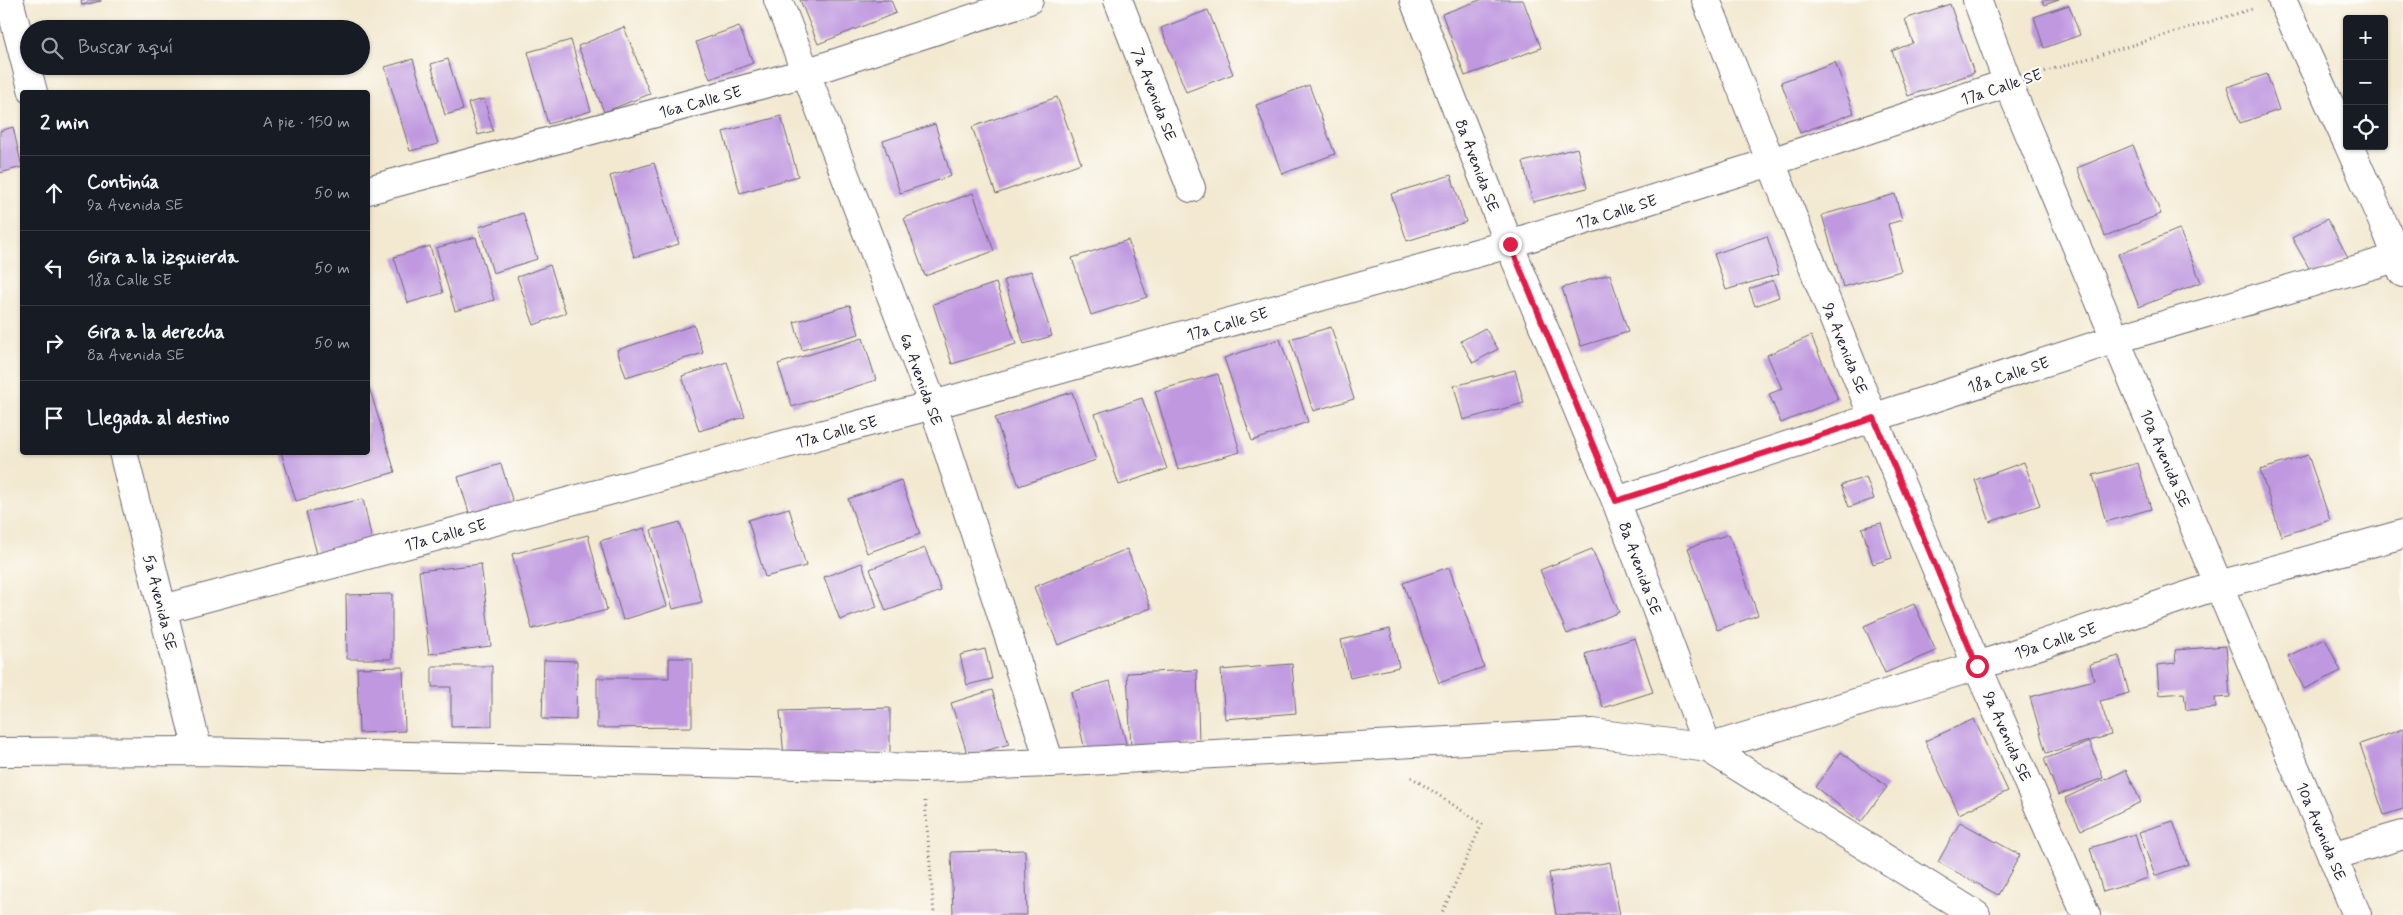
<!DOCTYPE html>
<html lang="es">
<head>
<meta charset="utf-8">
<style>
	:root { --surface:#171b24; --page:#20242c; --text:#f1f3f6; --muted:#9ea1a6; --line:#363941 }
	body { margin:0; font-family:Mynerve,sans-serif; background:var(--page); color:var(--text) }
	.controls { position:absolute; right:15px; top:15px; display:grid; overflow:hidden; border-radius:5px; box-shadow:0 1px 4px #0004 }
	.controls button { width:45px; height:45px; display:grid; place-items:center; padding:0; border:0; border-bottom:1px solid var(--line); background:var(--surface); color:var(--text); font:25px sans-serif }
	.stop { position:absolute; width:15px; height:15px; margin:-11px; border:4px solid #e11d48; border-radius:50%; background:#fff }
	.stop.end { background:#e11d48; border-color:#fff; box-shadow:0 1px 5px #0008 }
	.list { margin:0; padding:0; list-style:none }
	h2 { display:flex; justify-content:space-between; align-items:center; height:65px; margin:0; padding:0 20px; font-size:21px }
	h2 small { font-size:16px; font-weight:400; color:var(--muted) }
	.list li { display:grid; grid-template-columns:32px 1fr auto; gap:15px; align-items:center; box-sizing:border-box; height:75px; padding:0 20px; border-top:1px solid var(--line) }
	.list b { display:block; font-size:19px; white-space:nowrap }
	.list p { margin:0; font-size:16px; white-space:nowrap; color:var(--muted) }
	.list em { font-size:16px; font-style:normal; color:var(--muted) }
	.icon { flex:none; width:28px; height:28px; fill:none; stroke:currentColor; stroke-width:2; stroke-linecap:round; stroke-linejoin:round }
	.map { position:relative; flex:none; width:2403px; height:915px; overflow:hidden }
	.search { position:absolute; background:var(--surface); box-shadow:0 1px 4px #0004; left:20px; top:20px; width:350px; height:55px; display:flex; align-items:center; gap:12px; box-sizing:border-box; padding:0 18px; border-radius:28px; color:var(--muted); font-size:19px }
	.panel { position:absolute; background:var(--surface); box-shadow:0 1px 4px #0004; left:20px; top:90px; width:350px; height:365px; border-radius:5px }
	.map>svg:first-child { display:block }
	.building { fill:#c098e0 }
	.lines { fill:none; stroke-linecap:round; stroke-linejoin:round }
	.minor-casing { stroke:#6b6870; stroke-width:30 }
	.tertiary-casing { stroke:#6b6870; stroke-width:30 }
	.path { stroke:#6b6870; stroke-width:3; stroke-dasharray:1 4; stroke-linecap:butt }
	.minor { stroke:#fff; stroke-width:28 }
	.tertiary { stroke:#fff; stroke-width:28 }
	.route { stroke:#e11d48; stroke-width:6 }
	.labels { text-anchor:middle; stroke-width:4.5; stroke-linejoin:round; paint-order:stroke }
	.street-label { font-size:16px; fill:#22223b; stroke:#fdfcf7 }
</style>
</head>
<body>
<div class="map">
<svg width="2403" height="915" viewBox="0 0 2403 915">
	<rect width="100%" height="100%" fill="#fdfcf7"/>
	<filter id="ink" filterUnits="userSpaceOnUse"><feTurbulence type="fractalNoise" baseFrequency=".02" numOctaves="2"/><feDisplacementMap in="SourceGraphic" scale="10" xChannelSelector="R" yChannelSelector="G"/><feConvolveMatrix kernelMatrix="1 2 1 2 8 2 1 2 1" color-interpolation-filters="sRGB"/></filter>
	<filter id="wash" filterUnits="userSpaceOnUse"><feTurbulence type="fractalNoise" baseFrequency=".0096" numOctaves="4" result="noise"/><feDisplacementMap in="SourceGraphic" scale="20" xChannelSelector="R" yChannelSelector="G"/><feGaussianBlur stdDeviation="1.12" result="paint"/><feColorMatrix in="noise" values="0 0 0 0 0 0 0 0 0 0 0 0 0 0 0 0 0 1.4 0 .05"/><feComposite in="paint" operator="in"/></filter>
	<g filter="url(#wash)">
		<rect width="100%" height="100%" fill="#f3e9d1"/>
		<g id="blocks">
			<path class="building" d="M81,0H101V1L82,5Z
				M800,0H891L896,13L818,44Z
				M1480,0H1523L1541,48L1465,76L1442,14Z
				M2042,0H2059L2044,5Z
				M1950,4L1974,73L1908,96L1892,51L1913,43L1905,19Z
				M2069,5L2080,35L2044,48L2034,17Z
				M1208,10L1233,74L1186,92L1161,28Z
				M739,26L753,63L710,79L696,42Z
				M624,27L650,94L604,112L578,46Z
				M571,40L591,111L548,124L528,52Z
				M413,59L438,144L410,151L385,67Z
				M448,59L463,110L445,115L431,64Z
				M1835,62L1854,113L1800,133L1781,82Z
				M2267,74L2279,110L2240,123L2227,87Z
				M1309,85L1335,154L1282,174L1256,105Z
				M1057,97L1081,163L996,194L972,127Z
				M484,99L493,131L478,135L468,103Z
				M781,116L798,176L740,193L723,132Z
				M935,124L951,176L900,193L883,141Z
				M13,127L22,167L0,173V131Z
				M2133,145L2161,214L2105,236L2077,168Z
				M1577,148L1587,188L1533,202L1523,162Z
				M654,163L679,244L634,257L610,176Z
				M1451,175L1466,222L1407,241L1391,194Z
				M973,193L994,251L925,276L904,218Z
				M1895,194L1902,220L1888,224L1901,271L1843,287L1822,215Z
				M523,213L537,259L493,273L479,227Z
				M2327,219L2348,257L2313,275L2292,238Z
				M2179,229L2201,282L2139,307L2118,254Z
				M1767,236L1779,274L1726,290L1714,254Z
				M476,237L494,300L455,311L436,248Z
				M1128,240L1147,297L1091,315L1072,258Z
				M430,246L443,293L408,303L394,257Z
				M550,265L566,313L534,325L517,277Z
				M1031,271L1052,336L1024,344L1004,280Z
				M1610,274L1628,332L1581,346L1562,288Z
				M1773,280L1779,297L1755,306L1749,289Z
				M996,283L1016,344L952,364L933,304Z
				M850,305L859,334L802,350L794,322Z
				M694,325L703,353L626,377L617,350Z
				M1331,327L1354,399L1313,411L1290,339Z
				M1485,328L1498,349L1473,363L1461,341Z
				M1811,336L1838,399L1781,423L1769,394L1782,389L1767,355Z
				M863,338L876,380L792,407L778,364Z
				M1280,339L1308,422L1252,441L1224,358Z
				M727,362L745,417L699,431L682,376Z
				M1515,370L1524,403L1463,420L1454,386Z
				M1218,374L1240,452L1178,470L1155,391Z
				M369,387L395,472L296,501L281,452H368V388Z
				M1072,392L1096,460L1019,486L995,418Z
				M1142,398L1167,469L1119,485L1095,414Z
				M2308,455L2330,520L2281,536L2260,470Z
				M2024,462L2040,505L1990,522L1975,480Z
				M2138,463L2151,509L2106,522L2093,475Z
				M501,464L515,509L472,522L458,477Z
				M1866,477L1874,499L1849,507L1841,485Z
				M901,480L920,534L867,553L848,499Z
				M363,499L373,545L318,558L306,512Z
				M789,508L806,566L765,577L748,520Z
				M680,522L702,602L673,609L651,530Z
				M1881,523L1892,558L1873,564L1862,528Z
				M644,528L667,606L623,620L600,541Z
				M1729,534L1758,615L1717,630L1688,548Z
				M588,535L607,610L532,629L512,554Z
				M925,548L941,591L886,611L870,569Z
				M1127,549L1151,608L1058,645L1034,587Z
				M1592,549L1619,612L1567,634L1540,570Z
				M862,563L877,607L840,620L824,577Z
				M481,564L491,646L429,654L419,571Z
				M1449,567L1484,667L1439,683L1403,583Z
				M392,594V659H347L346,595Z
				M1914,604L1936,651L1885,673L1864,626Z
				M1390,629L1399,667L1350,678L1341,640Z
				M1635,638L1653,692L1603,708L1585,654Z
				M2325,639L2341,671L2304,689L2288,656Z
				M2226,646L2230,697L2215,698L2216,708L2186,710L2184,693L2159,695L2157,665L2176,663L2175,650Z
				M985,649L992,679L967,685L960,655Z
				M2119,656L2129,693L2100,701L2111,735L2046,753L2030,697L2094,680L2090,664Z
				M669,658H692V727L597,728V678H669Z
				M544,660L577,661L576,720L542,719Z
				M1292,664L1296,713L1225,719L1221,670Z
				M432,666H492V726L451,727V687H432Z
				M403,667L405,731L359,733L357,668Z
				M1197,670L1199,744L1131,747L1127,673Z
				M1110,681L1127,747L1087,758L1071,692Z
				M992,690L1009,744L968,756L951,703Z
				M890,708V753L784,758L780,711Z
				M1974,719L2008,791L1959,814L1925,741Z
				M2403,729V809L2384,815L2360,744Z
				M2090,742L2103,778L2058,795L2044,759Z
				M1841,752L1887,787L1861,822L1815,787Z
				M2126,770L2141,802L2081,830L2065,798Z
				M2173,821L2188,864L2155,876L2139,832Z
				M1960,822L2020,855L1998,895L1938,862Z
				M2135,834L2148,878L2103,892L2090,848Z
				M1025,850L1027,915H953L951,852Z
				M1610,862L1620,915H1556L1549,873Z"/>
		</g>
	</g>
	<g filter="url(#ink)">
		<use href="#blocks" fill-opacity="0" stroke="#6b6870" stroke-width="1"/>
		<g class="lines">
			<g class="minor-casing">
				<path id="minor" d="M9,0L33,92
					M778,0L933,405L1050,763
					M1118,0L1191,188
					M1414,0L1509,244L1616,501L1708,748L1977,666L2219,585L2403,534
					M1706,0L1873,417L1977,666L2086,915
					M1977,0L2008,83L2357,915
					M2282,0L2347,142
					M2349,146L2388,234L2403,273
					M368,190L805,73L1029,0
					M123,452L198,751
					M1616,501L2116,339L2403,256
					M163,609L933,405L1509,244L1771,162L2008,83
					M2332,856L2403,835"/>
			</g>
			<g class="tertiary-casing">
				<path id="tertiary" d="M0,752L198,751L923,768L1050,763L1593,733L1708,748L1976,915"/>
			</g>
			<path class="path" d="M2040,73L2252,9
				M1411,777L1482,824L1441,915
				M925,801L934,915"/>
			<use href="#minor" class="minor"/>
			<use href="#tertiary" class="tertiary"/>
		</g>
	</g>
	<g class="lines" filter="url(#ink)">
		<path class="route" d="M1510,244L1616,501L1874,418L1977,666"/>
	</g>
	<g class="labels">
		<g class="street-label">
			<text transform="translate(2001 86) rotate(-18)" y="6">17a Calle SE</text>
			<text transform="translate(1155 94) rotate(69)" y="6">7a Avenida SE</text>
			<text transform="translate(700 101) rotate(-15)" y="6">16a Calle SE</text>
			<text transform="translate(1478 165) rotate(69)" y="6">8a Avenida SE</text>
			<text transform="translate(1616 211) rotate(-17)" y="6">17a Calle SE</text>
			<text transform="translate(1227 323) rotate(-16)" y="6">17a Calle SE</text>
			<text transform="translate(1846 348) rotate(68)" y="6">9a Avenida SE</text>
			<text transform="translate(2008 374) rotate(-18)" y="6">18a Calle SE</text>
			<text transform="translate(922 379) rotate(70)" y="6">6a Avenida SE</text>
			<text transform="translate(836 431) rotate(-15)" y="6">17a Calle SE</text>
			<text transform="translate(2166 458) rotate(67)" y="6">10a Avenida SE</text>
			<text transform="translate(445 534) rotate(-15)" y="6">17a Calle SE</text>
			<text transform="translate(1641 568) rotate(70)" y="6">8a Avenida SE</text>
			<text transform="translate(161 602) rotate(76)" y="6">5a Avenida SE</text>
			<text transform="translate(2055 640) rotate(-18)" y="6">19a Calle SE</text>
			<text transform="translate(2008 736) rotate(66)" y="6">9a Avenida SE</text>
			<text transform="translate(2322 831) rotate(67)" y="6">10a Avenida SE</text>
		</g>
	</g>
</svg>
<div class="controls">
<button>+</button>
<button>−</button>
<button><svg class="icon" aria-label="locate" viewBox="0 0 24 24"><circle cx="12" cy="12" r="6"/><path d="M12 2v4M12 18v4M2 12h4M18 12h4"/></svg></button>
</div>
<div class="stop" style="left:1977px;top:666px"></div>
<div class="stop end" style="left:1510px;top:244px"></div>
<div class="search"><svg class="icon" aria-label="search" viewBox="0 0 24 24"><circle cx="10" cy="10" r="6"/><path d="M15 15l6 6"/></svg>Buscar aquí</div>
<section class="panel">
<h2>2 min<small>A pie · 150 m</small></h2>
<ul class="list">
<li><svg class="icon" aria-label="ahead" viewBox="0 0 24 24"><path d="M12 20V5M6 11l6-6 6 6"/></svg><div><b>Continúa</b><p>9a Avenida SE</p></div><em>50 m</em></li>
<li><svg class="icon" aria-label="left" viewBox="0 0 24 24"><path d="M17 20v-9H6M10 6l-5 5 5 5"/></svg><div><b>Gira a la izquierda</b><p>18a Calle SE</p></div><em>50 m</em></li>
<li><svg class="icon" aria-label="right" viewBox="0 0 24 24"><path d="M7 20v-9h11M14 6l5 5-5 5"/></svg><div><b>Gira a la derecha</b><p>8a Avenida SE</p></div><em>50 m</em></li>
<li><svg class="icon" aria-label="arrive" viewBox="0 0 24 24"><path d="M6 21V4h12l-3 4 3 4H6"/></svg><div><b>Llegada al destino</b></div></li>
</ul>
</section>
</div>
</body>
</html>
